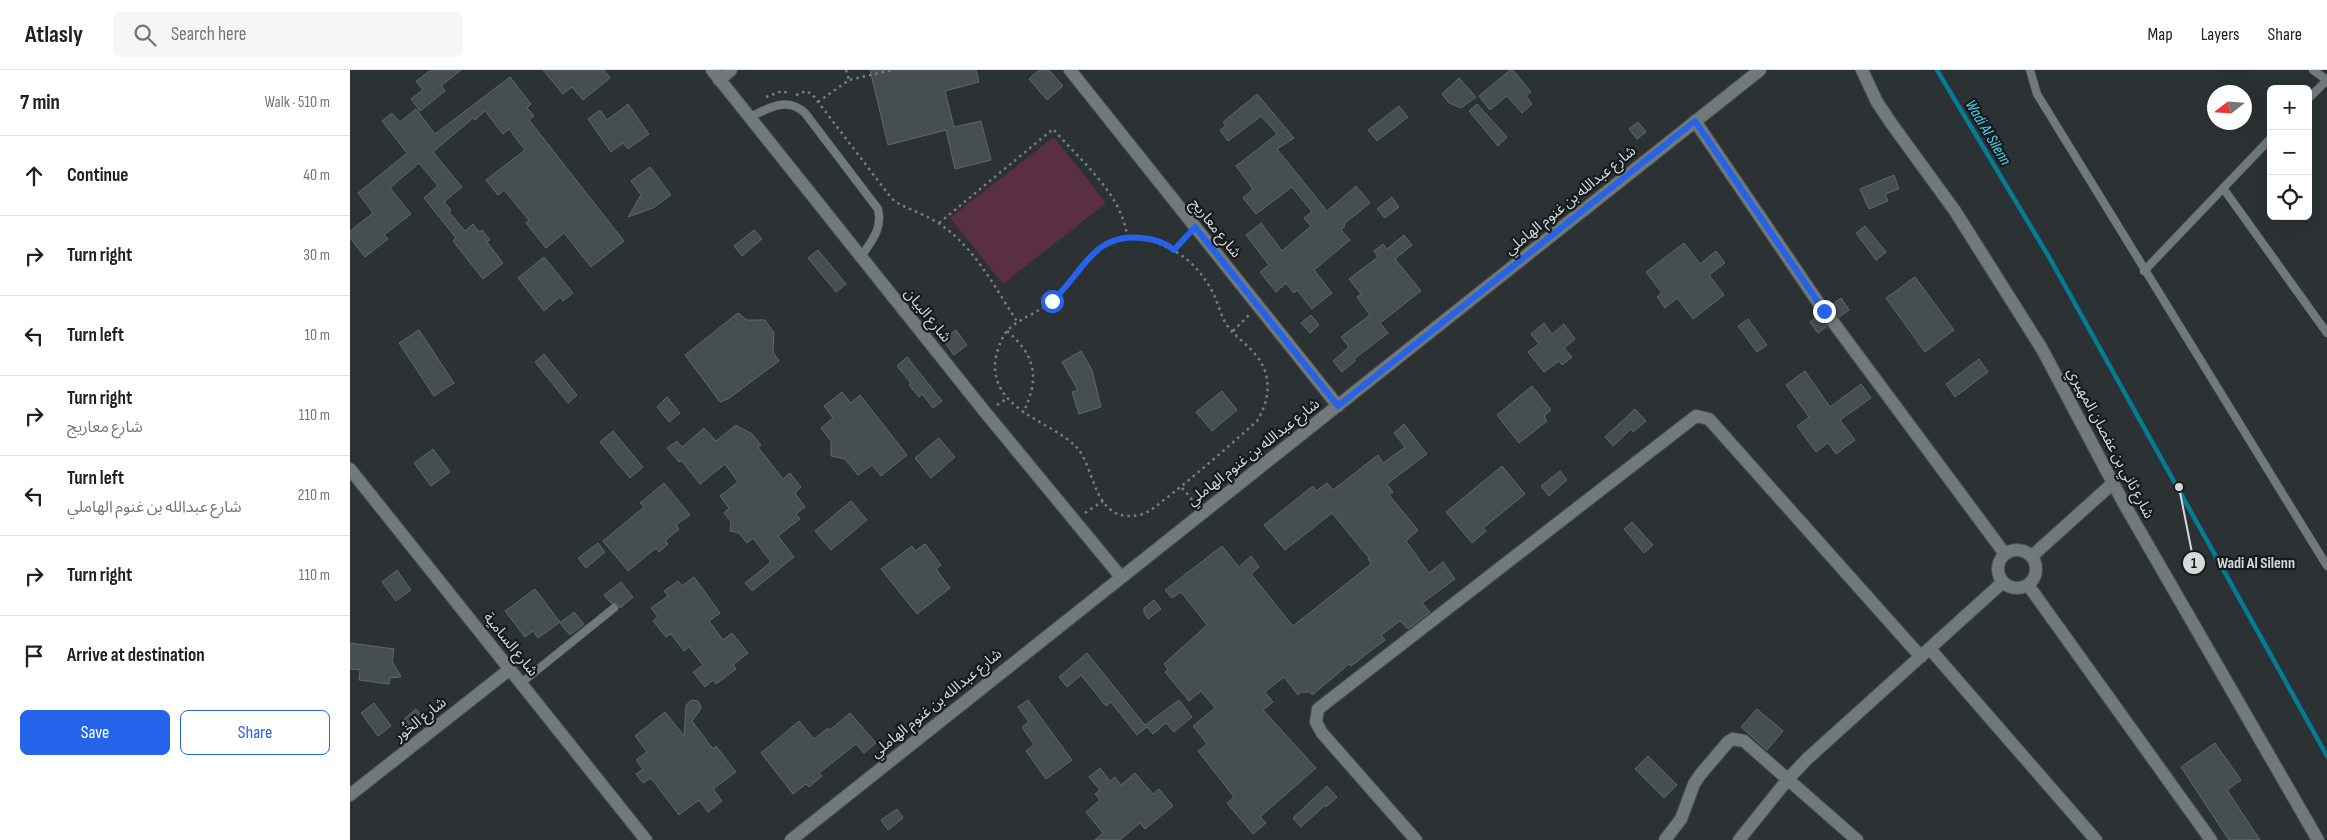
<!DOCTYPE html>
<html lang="en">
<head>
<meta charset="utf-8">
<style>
	:root { --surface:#fff; --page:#f6f6f6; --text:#202124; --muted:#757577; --line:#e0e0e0; --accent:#2563eb }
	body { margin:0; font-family:"Sofia Sans Condensed","Noto Sans Arabic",sans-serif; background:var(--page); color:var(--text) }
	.controls { position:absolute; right:15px; top:15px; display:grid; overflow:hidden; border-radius:8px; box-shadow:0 5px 20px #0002 }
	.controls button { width:45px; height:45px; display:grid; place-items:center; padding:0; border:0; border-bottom:1px solid var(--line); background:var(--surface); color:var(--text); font:25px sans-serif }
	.compass { position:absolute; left:1857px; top:15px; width:45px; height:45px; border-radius:50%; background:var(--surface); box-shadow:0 5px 20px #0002; rotate:253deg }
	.stop { position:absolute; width:15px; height:15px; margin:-11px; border:4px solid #2563eb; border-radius:50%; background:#fff }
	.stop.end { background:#2563eb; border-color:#fff; box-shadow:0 1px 5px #0008 }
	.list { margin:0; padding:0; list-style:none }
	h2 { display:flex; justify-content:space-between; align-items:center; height:65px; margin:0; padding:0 20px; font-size:21px }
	h2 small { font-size:16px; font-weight:400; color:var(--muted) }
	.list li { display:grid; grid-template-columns:32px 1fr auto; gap:15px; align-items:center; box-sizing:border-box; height:80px; padding:0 20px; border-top:1px solid var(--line) }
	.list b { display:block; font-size:19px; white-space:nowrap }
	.list p { margin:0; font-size:16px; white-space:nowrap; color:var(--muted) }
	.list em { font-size:16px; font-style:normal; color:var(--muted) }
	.actions { display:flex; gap:10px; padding:15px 20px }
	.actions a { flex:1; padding:11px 0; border:1px solid var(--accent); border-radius:8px; text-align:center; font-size:18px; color:var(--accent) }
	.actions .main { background:var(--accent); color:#fff }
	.icon { flex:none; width:28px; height:28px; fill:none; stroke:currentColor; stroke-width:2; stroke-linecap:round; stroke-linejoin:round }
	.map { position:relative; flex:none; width:1977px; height:770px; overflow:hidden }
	header { display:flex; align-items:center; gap:30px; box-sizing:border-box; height:70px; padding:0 25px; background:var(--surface); border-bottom:1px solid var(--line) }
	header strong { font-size:24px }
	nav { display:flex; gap:28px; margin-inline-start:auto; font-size:18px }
	.search { width:350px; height:45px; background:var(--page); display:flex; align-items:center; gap:12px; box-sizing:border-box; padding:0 18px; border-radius:8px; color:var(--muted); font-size:19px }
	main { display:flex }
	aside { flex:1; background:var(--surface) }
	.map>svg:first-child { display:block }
	.green { fill:#5a2f42 }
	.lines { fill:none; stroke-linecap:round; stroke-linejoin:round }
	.stream { stroke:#037c96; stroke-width:4.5 }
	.building { fill:#474e50; stroke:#61686a }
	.service-casing { stroke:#4a5051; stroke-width:9 }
	.minor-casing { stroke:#4a5051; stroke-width:14 }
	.path { stroke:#797e80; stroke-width:2.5; stroke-dasharray:2.5 4; stroke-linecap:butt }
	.service { stroke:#71797b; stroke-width:8 }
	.minor { stroke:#71797b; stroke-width:12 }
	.route { stroke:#2563eb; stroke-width:6 }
	.labels { text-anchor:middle; stroke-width:4.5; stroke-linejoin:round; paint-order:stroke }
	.street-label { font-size:15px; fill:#d6dadb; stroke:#171a1b }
	.water-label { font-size:16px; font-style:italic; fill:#49d6fa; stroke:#171a1b }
	.leader { fill:none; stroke:#d6dadb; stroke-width:2 }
	.callout-dot { fill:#d6dadb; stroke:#171a1b; stroke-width:2 }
	.mark-label { font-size:15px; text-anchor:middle; font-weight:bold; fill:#111 }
	.callout-label { font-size:16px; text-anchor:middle; font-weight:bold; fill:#d6dadb; stroke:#171a1b; stroke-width:4.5; stroke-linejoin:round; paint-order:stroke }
</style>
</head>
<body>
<header>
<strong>Atlasly</strong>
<div class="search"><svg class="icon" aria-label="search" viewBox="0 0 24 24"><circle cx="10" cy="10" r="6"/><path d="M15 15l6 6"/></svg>Search here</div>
<nav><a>Map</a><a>Layers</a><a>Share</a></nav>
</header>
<main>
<aside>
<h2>7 min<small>Walk · 510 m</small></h2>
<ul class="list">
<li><svg class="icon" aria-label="ahead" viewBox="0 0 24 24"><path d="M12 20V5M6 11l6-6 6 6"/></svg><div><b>Continue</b></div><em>40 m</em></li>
<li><svg class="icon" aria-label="right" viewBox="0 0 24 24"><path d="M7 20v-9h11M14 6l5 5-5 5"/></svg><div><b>Turn right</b></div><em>30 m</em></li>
<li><svg class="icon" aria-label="left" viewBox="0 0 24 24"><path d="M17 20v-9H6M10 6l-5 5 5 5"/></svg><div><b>Turn left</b></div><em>10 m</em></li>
<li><svg class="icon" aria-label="right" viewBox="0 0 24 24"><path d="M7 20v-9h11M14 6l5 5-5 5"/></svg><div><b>Turn right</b><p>شارع معاريج</p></div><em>110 m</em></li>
<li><svg class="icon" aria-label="left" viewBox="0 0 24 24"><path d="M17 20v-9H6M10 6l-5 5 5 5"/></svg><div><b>Turn left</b><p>شارع عبدالله بن غنوم الهاملي</p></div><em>210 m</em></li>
<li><svg class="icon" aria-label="right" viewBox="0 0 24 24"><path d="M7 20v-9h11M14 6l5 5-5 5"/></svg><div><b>Turn right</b></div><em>110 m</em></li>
<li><svg class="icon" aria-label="arrive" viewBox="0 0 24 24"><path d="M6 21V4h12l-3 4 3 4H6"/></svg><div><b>Arrive at destination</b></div></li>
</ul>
<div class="actions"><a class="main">Save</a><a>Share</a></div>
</aside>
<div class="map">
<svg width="1977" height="770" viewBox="0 0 1977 770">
	<rect width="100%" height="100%" fill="#2c3234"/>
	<path class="green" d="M704,67L756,133L653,214L600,148Z"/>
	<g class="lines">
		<path class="stream" d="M1587,0L1699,187L1977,686"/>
	</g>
	<path class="building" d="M81,0H111L91,16L95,21L70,41L61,29L73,20L66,11Z
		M193,0H254L260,8L233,30L222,17L213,24Z
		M520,0H626L629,12L595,21L604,57L631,51L641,90L605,99L596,60L538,75Z
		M689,0H699L713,16L697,30L679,9Z
		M1160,0H1163L1181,22L1176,26L1182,34L1172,43L1157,26L1140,40L1129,26Z
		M160,7L181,34L177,38L184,46L179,50L274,171L241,197L214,163L196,178L176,153L179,150L154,120L148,125L136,110L175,80L159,59L153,64L135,41L125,50L123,48L83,82L112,117L94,132L101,140L99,142L115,161L123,154L129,162L132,160L140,170L137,172L153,193L133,209L103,171L106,168L74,128L88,116L69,93L40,118L61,144L34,165L38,169L15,187L0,168V161L23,143L8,123L57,83L32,51L42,43L50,52L66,39L85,64Z
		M1109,8L1126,27L1111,38L1099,33L1092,24Z
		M907,24L944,68L927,79L977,141L1006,116L1020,133L994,154L995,156L991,160L1000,170L964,200L982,223L962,239L947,220L944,223L936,213L926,222L910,202L919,195L896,165L911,153L932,181L961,156L954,148L962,142L942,117L906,144L893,128L903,119L886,96L927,64L911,46L878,71L870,60L876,56L873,52Z
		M278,34L299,64L278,79L273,73L261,82L238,49L250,40L257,50Z
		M1127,34L1157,67L1148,76L1119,41Z
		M1049,36L1058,47L1027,71L1018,60Z
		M1288,52L1296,62L1287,69L1279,59Z
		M300,97L321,125L303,138L278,147L291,125L281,111Z
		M1544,105L1549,119L1535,124L1538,131L1519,139L1510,119Z
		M1042,127L1049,137L1035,148L1027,139Z
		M1515,156L1536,182L1526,190L1506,163Z
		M404,160L412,169L392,186L384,176Z
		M1054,165L1062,175L1045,189L1071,221L1030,253L1038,263L1004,289L1005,291L992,302L983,291L999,277L991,267L1020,245L1007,227L1011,224L999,209L1028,187L1024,181L1033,174L1037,179Z
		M1334,173L1350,194L1366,181L1375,193L1359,205L1374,225L1343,249L1327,228L1315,238L1307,227L1312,223L1296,202Z
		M468,180L496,214L486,222L458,188Z
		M194,187L223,223L213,231L210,227L194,241L168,208Z
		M1565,207L1604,260L1575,282L1536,228Z
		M1491,228L1499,240L1489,247L1481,244L1480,236Z
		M388,243L397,250H415L424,263L423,282L429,291L378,329L370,332L335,285Z
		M961,245L969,255L960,263L951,253Z
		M1467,246L1476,249V257L1468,263L1460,252Z
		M1398,249L1417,275L1407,282L1388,256Z
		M1194,253L1202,264L1214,254L1225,269L1214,278L1222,287L1212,295L1209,291L1194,302L1178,282L1189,274L1181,264Z
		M69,260L104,313L84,326L49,273Z
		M606,260L617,275L604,285L593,270Z
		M731,281L742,300L751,337L729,344L722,322L728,320L712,292Z
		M194,284L227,325L218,333L185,292Z
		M557,287L592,331L583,338L572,324L569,327L559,315L561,313L547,296Z
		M1629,289L1638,302L1605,327L1596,314Z
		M1455,301L1480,337L1511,314L1521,328L1490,350L1505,370L1486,384L1478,373L1466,382L1447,356L1459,347L1436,315Z
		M1182,316L1201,340L1194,346L1197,351L1169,373L1147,345Z
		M872,321L887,340L862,361L846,342Z
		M492,322L501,333L510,325L557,385L531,406L522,395L508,405L495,389L481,386V371L471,358L483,348L474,336Z
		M317,327L330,343L319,352L307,337Z
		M1285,339L1296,351L1283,362L1281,359L1263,376L1255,367Z
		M1054,354L1077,384L1037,414L1043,422L1039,425L1068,460L1056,471L1079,503L1093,492L1105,509L1072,533L1080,542L1058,559L1050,551L1031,565L1035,570L1001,596L999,594L962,625L960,622H951L948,625L934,607L915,622L923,632L913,640L966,698L910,747L916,753L903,764L877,733L884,727L848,681L857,674L843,656L865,638L851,621L839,631L815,602L818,599L814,594L857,555L831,522L822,528L815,520L872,476L889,497L901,486L909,497L901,504L943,556L1021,494L1018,489L1019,488L982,443L935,480L914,455L963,416L966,421L977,413L983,420L1028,385L1033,393L1055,377L1044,363Z
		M386,355L402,364L411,375L408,377L433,409L440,403L451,417L445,423L455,437L446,444L450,449L428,466L444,487L402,521L395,513L421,492L403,468L397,473L389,463L380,461L381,452L374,443L379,438L370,426L388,412L375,394L350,414L331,390L329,392L317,378L327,371L332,377L354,358L366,371Z
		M263,361L293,397L280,408L250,372Z
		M589,368L605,387L581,408L565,388Z
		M83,379L100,402L81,416L64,393Z
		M1152,396L1175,424L1133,458L1136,461L1122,473L1096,442Z
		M1210,401L1217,410L1199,426L1191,416Z
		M314,413L340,445L326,455L329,459L315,471L318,474L309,482L306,478L278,501L253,471L294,437L290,433Z
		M501,431L517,450L481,480L465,461Z
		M1282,452L1303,475L1294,483L1274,459Z
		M248,473L255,482L236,498L228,488Z
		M575,474L591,495L586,499L600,518L567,544L531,499L562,476L565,481Z
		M47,500L61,520L46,531L32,512Z
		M344,507L370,543L359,551L373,570L382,563L398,583L383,595L386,599L366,614L363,610L355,617L343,602L353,595L339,577L334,581L321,564L316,567L303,551L308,547L301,538L318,526L314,521L328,511L332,516Z
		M271,512L283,527L270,538L268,534L261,533L254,525Z
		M185,519L210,552L188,568L183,561L175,567L155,541Z
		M804,530L811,539L798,549L794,543V538Z
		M224,542L234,554L220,565L210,553Z
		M0,573L44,579L42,591L51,607L40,608L39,614L9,610L10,600L0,599Z
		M737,583L795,655L829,630L842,647L824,662L816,653L803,664L797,657L787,665L761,632L756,636L731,605L717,617L709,607Z
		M342,630L348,631L351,637L350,640L342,651L363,679L366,676L386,702L363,719L372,731L358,742L349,730L329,745L301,708L293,713L286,704L293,699L286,690L297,682L285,666L315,642L334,666L336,635Z
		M678,630L722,690L696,709L676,681L684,675L672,657L679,652L668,637Z
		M24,633L41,656L28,666L11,643Z
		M66,639L74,648L60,660L52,651Z
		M1407,639L1433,661L1417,680L1391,657Z
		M500,643L526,673L514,683L506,674L469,703L472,706L459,717L456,714L443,724L411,683L449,651L464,669L478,658L480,660Z
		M1865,673L1891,710L1877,720L1910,770H1879L1831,697Z
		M1298,686L1327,715L1314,728L1285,699Z
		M750,698L760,711L765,707L771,715L785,703L803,724L809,719L823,736L795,759L790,753L770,770H745L753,763L736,742L750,730L745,724L750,720L739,707Z
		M977,716L987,727L976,737L975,735L951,757L943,748Z
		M547,739L553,748L538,760L531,750Z"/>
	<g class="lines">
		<g class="service-casing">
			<path id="service" d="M1680,0L1687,24L1977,496
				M1963,0L1977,10
				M1958,29L1977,10
				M400,47C419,38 437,26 455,43L528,139C533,159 521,171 511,187
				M1873,118L1977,263
				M1794,201L1921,68
				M171,613L264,538"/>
		</g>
		<g class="minor-casing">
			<path id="minor" d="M362,0L635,342L771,507
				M720,0L988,336
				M1512,0L1527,32L1541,53L1605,141L1692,279L1773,432L1968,770
				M369,10L381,0
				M1345,51L1474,241
				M1483,252L1655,484
				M0,399L296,770
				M1648 499a19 19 0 1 1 38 0a19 19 0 1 1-38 0Z
				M1682,486L1762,414
				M1678,515L1861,770
				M1580,579L1746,770
				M0,725L160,599
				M441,770L1410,0
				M1066,770L972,663L966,652L968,639L1346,346L1359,349L1571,587
				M1315,770L1331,749L1344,714L1350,705L1378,672L1383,669L1394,671L1507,770
				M1389,770L1438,709L1457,689L1653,512"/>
		</g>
		<path class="path" d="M496,0L499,10
			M446,25L456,21L462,24L542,129C555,139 570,142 583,150C622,172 644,216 668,253
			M416,27L432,21L438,23
			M468,32L499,10L542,0
			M589,153L703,59C730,90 772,124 777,166
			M777,166C818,172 845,187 864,225C868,234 871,245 876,254C884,266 896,273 905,284C923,305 920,330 907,351C877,378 846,405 814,430C806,436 799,443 789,445C744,454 746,401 728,379C704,352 649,343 645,300C644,289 650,269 657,261C669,248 688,243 701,232C719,217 728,194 746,180C755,174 766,170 777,166Z
			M824,180L837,166
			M657,261C686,286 690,308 673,343
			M883,261L900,244
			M647,335L658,328
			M832,418L845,433
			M735,443L753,431"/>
		<use href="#service" class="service"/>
		<use href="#minor" class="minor"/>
	</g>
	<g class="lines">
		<path class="route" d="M702,231C733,204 742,162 792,168C803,169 816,173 824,180L845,157L988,336L1345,51L1474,241"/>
	</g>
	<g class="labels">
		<g class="street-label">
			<text transform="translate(1220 130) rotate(-39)" y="5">شارع عبدالله بن غنوم الهاملي</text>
			<text transform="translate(866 158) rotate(51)" y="5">شارع معاريج</text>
			<text transform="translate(578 245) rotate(51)" y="5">شارع البيان</text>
			<text transform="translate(1761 373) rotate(62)" y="5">شارع ثاني بن عفصان المهيري</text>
			<text transform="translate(903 382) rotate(-38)" y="5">شارع عبدالله بن غنوم الهاملي</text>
			<text transform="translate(161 574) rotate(51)" y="5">شارع السامية</text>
			<text transform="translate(586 633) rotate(-39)" y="5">شارع عبدالله بن غنوم الهاملي</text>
			<text transform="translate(70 649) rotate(-38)" y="5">شارع الخُور</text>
		</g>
		<g class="water-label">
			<text transform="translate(1639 62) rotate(59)" y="6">Wadi Al Silenn</text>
		</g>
	</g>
	<path class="leader" d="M1829 417L1844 493"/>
	<g class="callout-dot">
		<circle cx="1829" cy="417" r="5"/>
		<circle cx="1844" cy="493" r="12"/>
	</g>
	<g class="mark-label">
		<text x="1844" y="498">1</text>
	</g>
	<g class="callout-label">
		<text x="1906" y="498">Wadi Al Silenn</text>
	</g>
</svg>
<div class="controls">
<button>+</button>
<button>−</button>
<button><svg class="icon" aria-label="locate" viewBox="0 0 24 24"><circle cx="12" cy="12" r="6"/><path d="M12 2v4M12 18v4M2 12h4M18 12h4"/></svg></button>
</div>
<svg class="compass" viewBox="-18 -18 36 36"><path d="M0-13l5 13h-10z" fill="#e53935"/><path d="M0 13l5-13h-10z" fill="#757577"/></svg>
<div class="stop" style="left:702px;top:231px"></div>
<div class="stop end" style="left:1474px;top:241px"></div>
</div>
</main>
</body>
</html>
